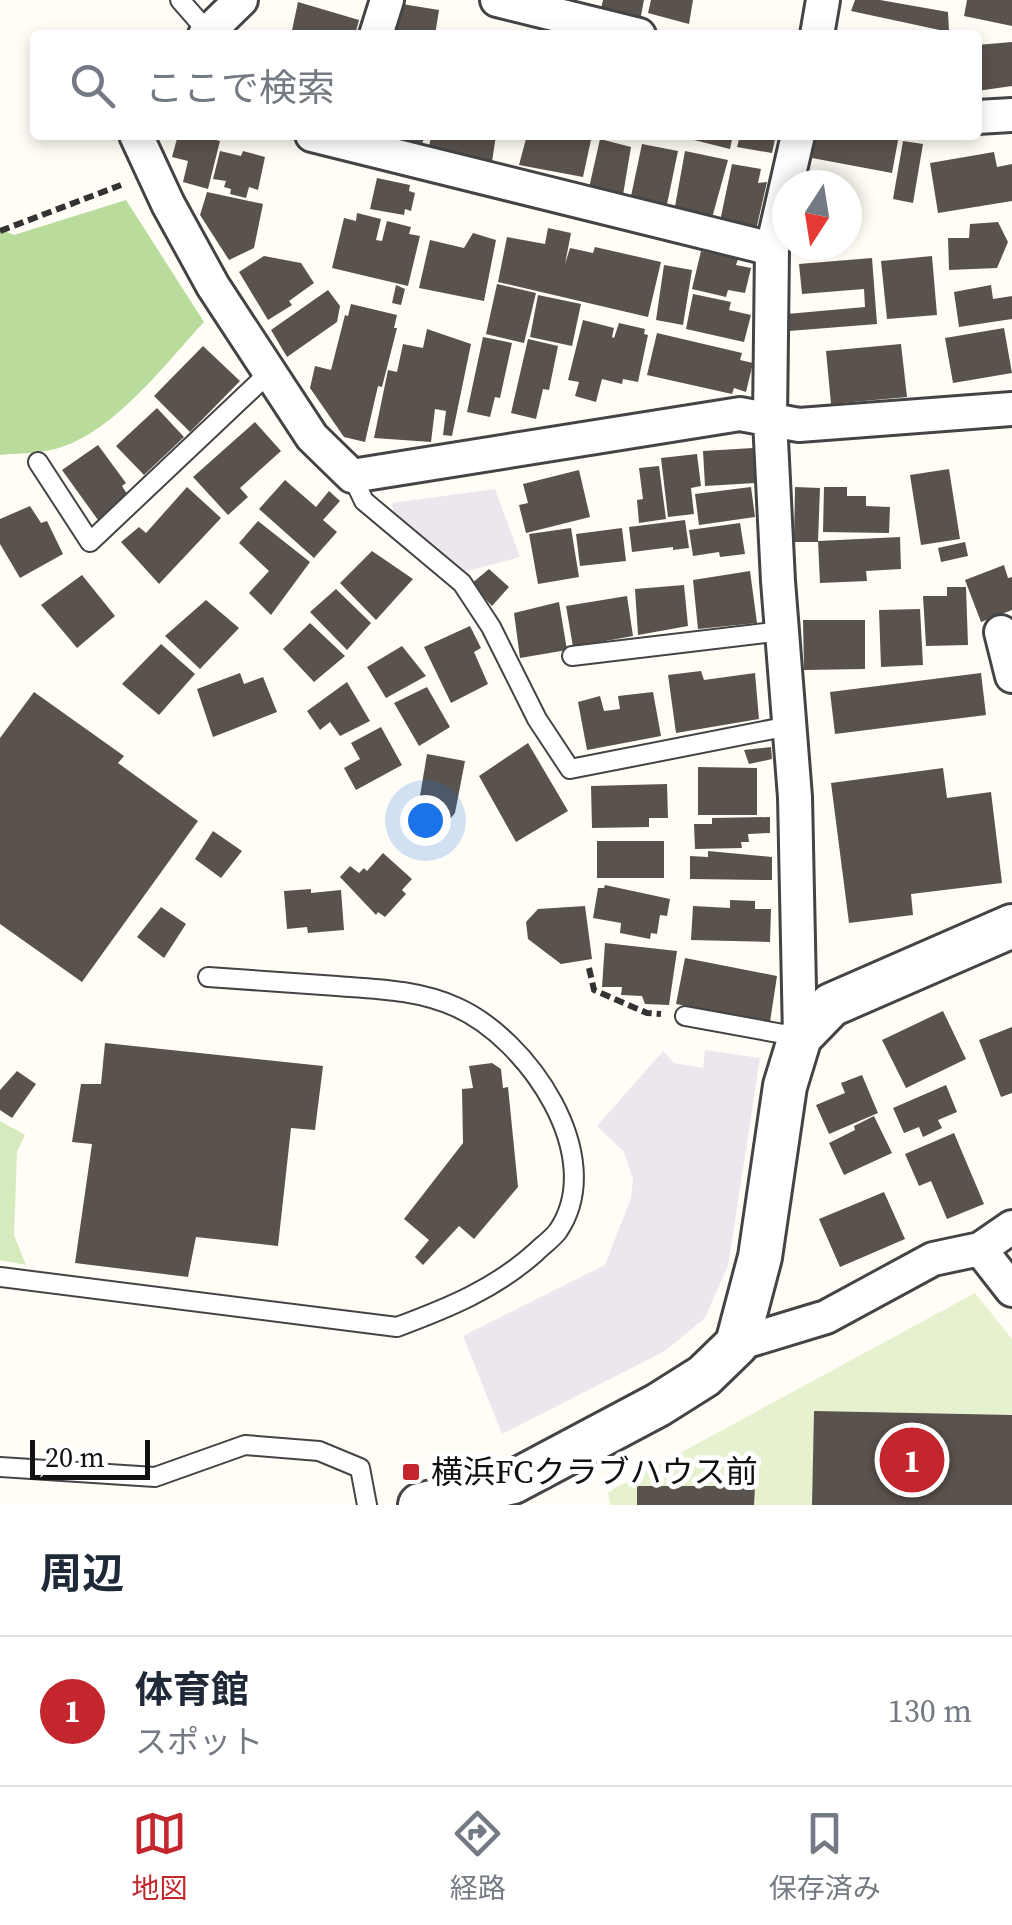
<!DOCTYPE html>
<html lang="ja">
<head>
<meta charset="utf-8">
<style>
	:root { --surface:#fff; --page:#f2f2f3; --text:#1f2937; --muted:#747a83; --line:#e0e1e3; --accent:#c4262e }
	body { margin:0; font-family:"Source Serif 4","Noto Sans JP",serif; background:var(--page); color:var(--text) }
	.compass { position:absolute; left:772px; top:170px; width:90px; height:90px; border-radius:50%; background:var(--surface); box-shadow:0 5px 15px #0003; rotate:192deg }
	.scale { position:absolute; left:30px; bottom:25px; width:120px; box-sizing:border-box; padding-left:10px; border:5px solid #111; border-top:0; font-size:28px; line-height:35px; white-space:nowrap; color:#111; -webkit-text-stroke:8px #fff; paint-order:stroke }
	.you { position:absolute; left:425px; top:820px; width:35px; height:35px; margin:-25px; border:8px solid #fff; border-radius:50%; background:#1a73e8; box-shadow:0 0 0 15px #1a73e833 }
	.badge { display:grid; place-items:center; width:65px; height:65px; border-radius:50%; background:var(--accent); color:#fff; font-size:32px; font-weight:700 }
	.pin { position:absolute; translate:-50% -50%; border:5px solid #fff; box-shadow:0 2px 10px #0006 }
	.list { margin:0; padding:0; list-style:none }
	h2 { display:flex; justify-content:space-between; align-items:center; height:130px; margin:0; padding:0 40px; font-size:42px }
	h2 small { font-size:32px; font-weight:400; color:var(--muted) }
	.list li { display:grid; grid-template-columns:65px 1fr auto; gap:30px; align-items:center; box-sizing:border-box; height:150px; padding:0 40px; border-top:2px solid var(--line) }
	.list b { display:block; font-size:38px; white-space:nowrap }
	.list p { margin:0; font-size:32px; white-space:nowrap; color:var(--muted) }
	.list em { font-size:32px; font-style:normal; color:var(--muted) }
	.icon { flex:none; width:55px; height:55px; fill:none; stroke:currentColor; stroke-width:2; stroke-linecap:round; stroke-linejoin:round }
	.map { position:relative; flex:none; width:1012px; height:1505px; overflow:hidden }
	.search { position:absolute; background:var(--surface); box-shadow:0 5px 15px #0003; left:30px; right:30px; top:30px; height:110px; display:flex; align-items:center; gap:25px; box-sizing:border-box; padding:0 35px; border-radius:10px; color:var(--muted); font-size:38px }
	.sheet { height:280px; background:var(--surface) }
	nav { display:flex; justify-content:space-around; align-items:center; box-sizing:border-box; height:140px; border-top:2px solid var(--line); background:var(--surface); font-size:28px; color:var(--muted) }
	nav a { display:grid; justify-items:center; gap:5px }
	nav .on { color:var(--accent) }
	.map>svg:first-child { display:block }
	.industrial { fill:#eee6ef }
	.green { fill:#d5ebbd }
	.forest { fill:#b9dc9c }
	.pitch { fill:#e6f2cf }
	.building { fill:#5a524d }
	.lines { fill:none; stroke-linecap:round; stroke-linejoin:round }
	.service-casing { stroke:#444; stroke-width:22 }
	.minor-casing { stroke:#444; stroke-width:38 }
	.tertiary-casing { stroke:#444; stroke-width:48 }
	.path { stroke:#333; stroke-width:6; stroke-dasharray:10 5; stroke-linecap:butt }
	.service { stroke:#fff; stroke-width:18 }
	.minor { stroke:#fff; stroke-width:32 }
	.tertiary { stroke:#fff; stroke-width:42 }
	.poi-dot { fill:#c4262e; stroke:#fff; stroke-width:4 }
	.labels { text-anchor:middle; stroke-width:10; stroke-linejoin:round; paint-order:stroke }
	.poi-label { font-size:32px; fill:#111; stroke:#fff; text-anchor:start }
</style>
</head>
<body>
<div class="map">
<svg width="1012" height="1505" viewBox="0 0 1012 1505">
	<rect width="100%" height="100%" fill="#fffdf5"/>
	<path class="industrial" d="M495,489L520,557L464,572L394,515L392,503Z
		M705,1050L760,1058L728,1266L705,1318L665,1351L502,1434L463,1336L605,1265L631,1198L633,1179L624,1152L597,1126L663,1051L674,1063L703,1068Z"/>
	<path class="green" d="M0,1121L25,1135L17,1152L14,1235L26,1265L0,1260Z"/>
	<path class="forest" d="M126,200L204,322C164,365 113,434 55,449C38,454 18,453 0,455V229L14,235Z"/>
	<path class="pitch" d="M975,1293L1012,1339V1505H610L608,1492Z"/>
	<path class="building" d="M603,0H644L640,21L600,13Z
		M651,0H693L689,24L648,13Z
		M855,0H880L948,12L949,32L851,11Z
		M967,0H1012V26L964,16Z
		M298,2L359,20L355,35H291Z
		M402,4L439,10L435,35H393Z
		M1012,42V86L977,91V45Z
		M178,135H196L220,141L208,189L183,182L188,161L172,157Z
		M387,135H425L421,147Z
		M432,135H496L492,162L428,149Z
		M527,135H592L583,177L519,165Z
		M690,135H733L730,149L690,139Z
		M740,135H776L772,153L737,147Z
		M816,135H899L892,173L812,158Z
		M600,139L631,147L623,195L589,188Z
		M903,141L923,144L913,203L893,199Z
		M642,144L678,151L666,209L630,201Z
		M220,151L241,156L243,151L265,157L258,190L249,187L246,198L230,194L231,189L224,187L226,181L213,179Z
		M685,151L728,160L712,218L674,212Z
		M994,152L997,167L1012,164V201L938,213L930,163Z
		M732,164L761,169L758,183L767,182L756,230L719,226Z
		M377,178L410,185L409,191L415,193L411,211L405,209L404,215L370,209Z
		M207,192L263,204L254,248L229,260L200,215Z
		M357,213L381,219L376,240L382,241L387,221L411,227L409,234L420,236L408,286L332,268L344,218L356,221Z
		M998,222L1008,242L997,268L949,270L948,238H969L970,224Z
		M548,228L571,233L565,264L570,248L593,253L595,247L661,262L648,317L498,282L507,237L545,244Z
		M473,233L496,240L484,301L419,288L430,240L464,248Z
		M701,251L738,259L736,265L751,268L745,293L728,290L726,297L692,289Z
		M264,256L301,263L314,283L289,301L292,305L268,320L239,272Z
		M932,256L937,315L887,319L881,261Z
		M872,258L877,324L789,331L787,314L865,307L864,289L802,294L799,264Z
		M664,265L692,270L683,325L656,320Z
		M497,284L536,293L524,343L486,334Z
		M396,285L405,289L401,305L392,303Z
		M991,285L993,299L1012,296V319L959,327L954,292Z
		M328,290L340,306L337,322L287,357L271,330Z
		M693,294L731,302L729,310L751,315L744,342L686,329Z
		M538,295L581,304L572,346L530,337Z
		M351,304L397,315L394,328H397L382,387L378,386L365,442L344,437L310,388L315,366L331,370L345,315L348,316Z
		M583,320L614,328L612,337L614,338L619,323L645,329L644,334L648,335L638,382L623,379L622,384L602,379L596,402L575,396L579,382L568,380Z
		M1004,328L1012,373L953,383L945,338Z
		M427,329L471,344L452,436L443,435L446,411L435,409L431,442L374,438L388,370L397,372L403,344L423,348Z
		M657,333L742,353L740,360L753,363L746,392L734,388L732,394L647,375Z
		M483,337L512,343L500,398L495,397L490,417L467,412Z
		M528,339L558,346L549,390L543,389L536,419L511,413Z
		M901,344L907,397L831,404L826,351Z
		M203,346L240,381L190,432L154,396Z
		M157,408L184,437L144,475L116,446Z
		M255,422L281,451L240,488L248,497L228,515L193,477Z
		M98,445L126,483L122,486L129,497L98,520L62,470Z
		M753,448L755,483L705,486L703,451Z
		M697,454L701,486L691,488L694,514L668,517L661,458Z
		M659,466L666,519L639,523L637,500L643,499L639,468Z
		M949,469L960,539L921,545L910,475Z
		M579,470L590,517L526,533L519,505L528,503L523,484Z
		M285,480L316,507L329,491L340,501L323,520L337,532L314,558L259,509Z
		M187,487L221,518L159,584L121,542L139,527L146,533Z
		M751,487L755,517L699,525L695,494Z
		M795,487L820,488L818,542H794Z
		M824,487H847V496H866V506L890,507L889,533L823,532Z
		M30,506L41,523L47,521L63,554L20,578L0,544V519Z
		M685,520L689,548L673,550V547L632,552L629,527Z
		M258,521L310,562L271,615L249,593L269,571L239,543Z
		M740,523L745,554L720,557L719,552L693,556L689,530Z
		M571,528L579,577L538,584L529,534Z
		M622,528L626,561L580,566L576,534Z
		M900,537L901,569L866,571L867,581L820,583L818,541Z
		M965,542L968,556L941,562L938,548Z
		M372,551L413,579L376,620L340,583Z
		M1004,565L1008,578L1012,577V610L981,622L965,580Z
		M489,569L509,587L492,606L471,584Z
		M750,571L757,623L698,629L693,580Z
		M82,575L115,616L77,648L41,605Z
		M684,585L688,626L638,635L635,589Z
		M947,587H966L968,645L926,646L923,596H947Z
		M336,589L371,623L347,650L310,612Z
		M627,596L633,636L573,647L566,606Z
		M206,600L239,628L200,669L165,636Z
		M559,602L567,650L520,658L514,613Z
		M920,609L923,665L881,667L879,610Z
		M803,620H865V669L804,670Z
		M310,623L345,656L314,682L283,649Z
		M470,626L481,648L474,652L488,684L451,703L424,647Z
		M161,644L195,674L159,715L122,684Z
		M402,646L426,676L386,698L367,667Z
		M701,671L704,680L755,673L759,719L676,733L668,675Z
		M240,673L244,684L263,677L277,712L213,737L197,689Z
		M981,673L986,715L835,734L830,692Z
		M347,682L370,721L340,736L330,722L320,730L307,711Z
		M427,687L450,727L419,746L394,703Z
		M34,692L124,756L118,763L198,821L82,982L0,924V738Z
		M653,692L661,736L587,750L578,702L600,696L604,711L620,709L618,696Z
		M381,727L402,765L356,790L344,768L360,759L351,743Z
		M528,743L568,811L516,842L479,776Z
		M771,747L772,759L749,764L744,750Z
		M427,754L465,761L455,813L436,836L418,808Z
		M698,767L757,768V815H698Z
		M943,768L947,798L991,792L1002,883L911,894L913,915L849,923L831,783Z
		M667,784L668,818H649V827L592,828L591,786Z
		M770,817V833L748,834L749,842H741L742,848L695,849L694,824H712V818Z
		M213,831L242,851L221,878L195,859Z
		M597,841H664V878H597Z
		M708,851L772,857V880L690,879V856L708,857Z
		M383,853L412,879L402,890L406,894L385,917L378,912L376,915L340,877L350,866L359,873L364,868L367,871Z
		M605,885L670,899L667,916L660,915L657,934L651,933L650,939L620,933L621,923L593,918L598,888H604Z
		M311,889V893L341,890L344,930L308,933L307,927L287,929L284,891Z
		M730,900L755,901V909H771L770,942L691,940L693,906L730,908Z
		M585,906L592,959L561,964L528,939L526,922L538,909Z
		M161,907L186,924L164,958L137,937Z
		M605,943L677,951L669,1005L645,1004L642,996L621,995L622,987H602Z
		M685,958L777,976L770,1022L676,1004Z
		M943,1011L966,1059L906,1088L882,1040Z
		M1012,1027V1093L1001,1097L979,1040Z
		M105,1043L323,1066L315,1130L291,1128L278,1246L196,1237L188,1277L75,1263L92,1144L72,1142L81,1084H101Z
		M492,1063L501,1069L503,1088L508,1087L518,1187L474,1239L459,1226L423,1265L415,1257L429,1240L404,1219L463,1143L462,1089L473,1088L469,1066Z
		M17,1071L36,1084L12,1118L0,1110V1090Z
		M862,1075L878,1113L829,1134L816,1105L845,1093L841,1083Z
		M946,1085L957,1112L938,1120L942,1128L923,1137L919,1127L904,1133L893,1108Z
		M874,1116L892,1153L844,1175L829,1143L855,1130L854,1126Z
		M954,1133L984,1204L947,1219L931,1181L919,1186L905,1154Z
		M884,1192L905,1239L840,1267L819,1219Z
		M814,1411L1012,1415V1505H812Z
		M637,1486H755L754,1505H637Z"/>
	<g class="lines">
		<g class="service-casing">
			<path id="service" d="M180,0L208,32
				M38,462L90,542L271,371
				M352,476L364,501L462,583L491,627L537,719L570,769L789,726
				M572,656L782,631
				M685,1016L800,1037
				M0,1277L397,1327C448,1308 495,1289 536,1252C543,1245 552,1239 558,1231C609,1156 527,1038 456,1007C418,990 378,989 337,986C294,983 251,980 208,977
				M0,1467L155,1477L245,1445L319,1451L360,1468L367,1505"/>
		</g>
		<g class="minor-casing">
			<path id="minor" d="M497,0L639,35
				M205,35L241,0
				M376,35L387,0
				M817,35L823,0
				M977,117L1012,115
				M136,135L168,204L213,286L312,437L352,476L740,414L799,425L1012,409
				M312,135L772,249
				M798,135L772,249L770,420L778,581L795,797L800,1037
				M1001,632L1012,676
				M980,1249L1012,1290
				M737,1344L826,1317L933,1259L980,1249L1012,1227"/>
		</g>
		<g class="tertiary-casing">
			<path id="tertiary" d="M420,1505L513,1482L658,1405L704,1376L737,1344L760,1257L785,1086L800,1037L831,1005L1012,926"/>
		</g>
		<path class="path" d="M0,231L121,185
			M589,968L594,990L647,1013L661,1014"/>
		<use href="#service" class="service"/>
		<use href="#minor" class="minor"/>
		<use href="#tertiary" class="tertiary"/>
	</g>
	<rect class="poi-dot" x="401" y="1462" width="20" height="20" rx="5"/>
	<g class="labels">
		<g class="poi-label">
			<text x="431" y="1483">横浜FCクラブハウス前</text>
		</g>
	</g>
</svg>
<svg class="compass" viewBox="-18 -18 36 36"><path d="M0-13l5 13h-10z" fill="#e53935"/><path d="M0 13l5-13h-10z" fill="#747a83"/></svg>
<div class="scale">20 m</div>
<div class="you"></div>
<div class="pin badge" style="left:912px;top:1460px">1</div>
<div class="search"><svg class="icon" aria-label="search" viewBox="0 0 24 24"><circle cx="10" cy="10" r="6"/><path d="M15 15l6 6"/></svg>ここで検索</div>
</div>
<section class="sheet">
<h2>周辺<small></small></h2>
<ul class="list">
<li><span class="badge">1</span><div><b>体育館</b><p>スポット</p></div><em>130 m</em></li>
</ul>
</section>
<nav>
<a class="on"><svg class="icon" aria-label="map" viewBox="0 0 24 24"><path d="M3 6l6-2 6 2 6-2v14l-6 2-6-2-6 2zM9 4v14M15 6v14"/></svg>地図</a>
<a><svg class="icon" aria-label="directions" viewBox="0 0 24 24"><path d="M12 3l9 9-9 9-9-9zM9 14v-3h6M13 9l2 2-2 2"/></svg>経路</a>
<a><svg class="icon" aria-label="saved" viewBox="0 0 24 24"><path d="M7 4h10v16l-5-4-5 4z"/></svg>保存済み</a>
</nav>
</body>
</html>
